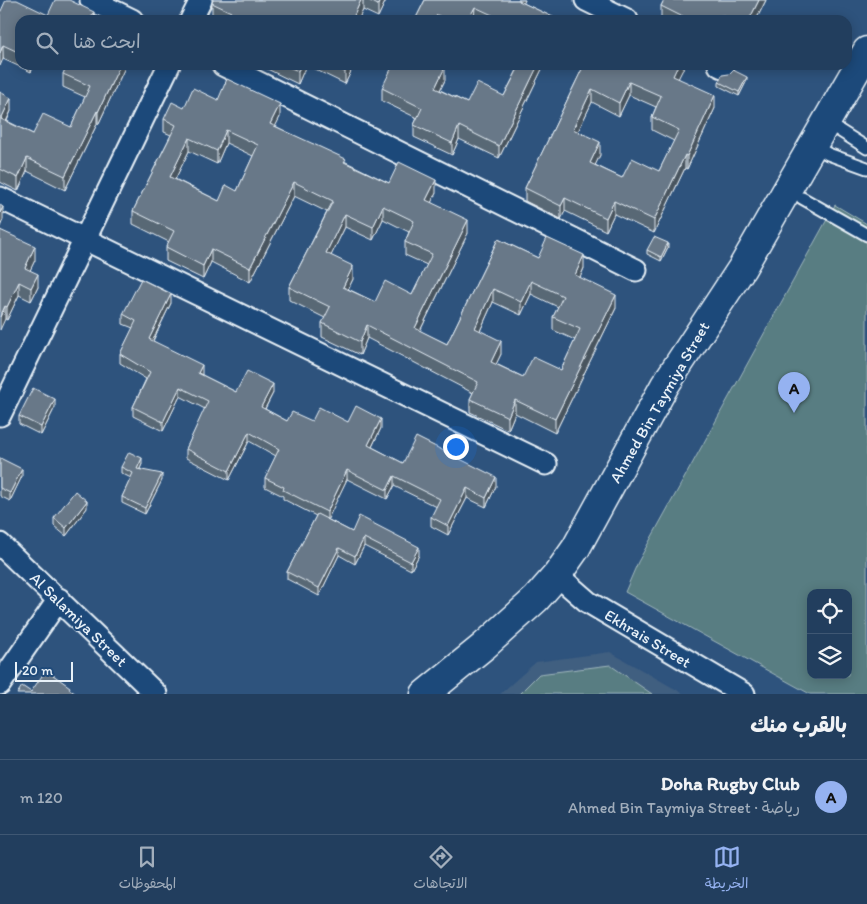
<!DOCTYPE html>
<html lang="ar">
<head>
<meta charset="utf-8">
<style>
	:root { --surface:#223e5e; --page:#2e4967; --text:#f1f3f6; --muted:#a2aebc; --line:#3f5773; --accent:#95b2f1 }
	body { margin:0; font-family:Itim,"Playpen Sans Arabic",sans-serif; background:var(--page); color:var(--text); direction:rtl }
	.controls { position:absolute; right:15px; bottom:15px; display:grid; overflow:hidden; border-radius:10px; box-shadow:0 2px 12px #0003 }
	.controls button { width:45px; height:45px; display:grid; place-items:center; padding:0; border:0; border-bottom:1px solid var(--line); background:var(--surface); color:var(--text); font:25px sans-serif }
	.scale { position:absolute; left:15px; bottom:12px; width:58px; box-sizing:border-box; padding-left:5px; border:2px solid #e8f1f8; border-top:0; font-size:14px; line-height:18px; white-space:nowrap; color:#e8f1f8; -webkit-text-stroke:4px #1f4a7a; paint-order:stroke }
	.you { position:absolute; left:455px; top:446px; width:18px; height:18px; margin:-12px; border:4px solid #fff; border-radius:50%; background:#1a73e8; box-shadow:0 0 0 8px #1a73e833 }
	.badge { display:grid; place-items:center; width:32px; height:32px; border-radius:50%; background:var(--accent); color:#111; font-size:16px; font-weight:700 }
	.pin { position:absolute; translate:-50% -41px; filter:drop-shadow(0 1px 2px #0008) }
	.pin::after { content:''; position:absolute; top:26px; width:18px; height:15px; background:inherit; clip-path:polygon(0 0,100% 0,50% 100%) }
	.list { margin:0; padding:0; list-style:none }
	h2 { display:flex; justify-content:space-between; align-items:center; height:65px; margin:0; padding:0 20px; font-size:21px }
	h2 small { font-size:16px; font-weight:400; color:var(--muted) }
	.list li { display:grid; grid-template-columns:32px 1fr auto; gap:15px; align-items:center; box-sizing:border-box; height:75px; padding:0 20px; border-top:1px solid var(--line) }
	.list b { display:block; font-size:19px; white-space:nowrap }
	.list p { margin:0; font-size:16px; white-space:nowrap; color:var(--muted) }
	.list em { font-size:16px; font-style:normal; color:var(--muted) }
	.icon { flex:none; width:28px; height:28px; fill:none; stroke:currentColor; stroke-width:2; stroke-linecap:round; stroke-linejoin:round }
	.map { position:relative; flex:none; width:867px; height:694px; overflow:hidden; direction:ltr }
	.search { position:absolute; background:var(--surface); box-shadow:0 2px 12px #0003; left:15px; right:15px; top:15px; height:55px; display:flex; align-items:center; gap:12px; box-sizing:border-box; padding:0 18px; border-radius:15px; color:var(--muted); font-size:19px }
	.sheet { height:140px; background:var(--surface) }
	nav { display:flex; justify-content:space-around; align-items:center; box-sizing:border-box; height:70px; border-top:1px solid var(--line); background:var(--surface); font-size:14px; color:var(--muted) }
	nav a { display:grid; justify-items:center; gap:2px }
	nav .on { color:var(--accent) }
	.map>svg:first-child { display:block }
	.built { fill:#3f5e80 }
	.green { fill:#587d82; stroke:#a0b7bd; fill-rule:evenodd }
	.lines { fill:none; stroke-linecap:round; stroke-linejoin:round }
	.lane-casing { stroke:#e8f1f8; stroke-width:15 }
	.street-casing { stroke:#e8f1f8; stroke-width:25 }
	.secondary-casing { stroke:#e8f1f8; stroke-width:31 }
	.lane { stroke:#1f4a7a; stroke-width:11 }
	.street { stroke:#1f4a7a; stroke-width:21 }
	.secondary { stroke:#1f4a7a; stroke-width:28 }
	.wall { fill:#596775; stroke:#e8f1f8; fill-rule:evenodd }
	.shaded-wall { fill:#49545f; stroke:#e8f1f8 }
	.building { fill:#687888; stroke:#e8f1f8; fill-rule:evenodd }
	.labels { text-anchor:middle; stroke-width:4; stroke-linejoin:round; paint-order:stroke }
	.street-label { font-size:16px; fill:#e8f1f8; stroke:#1f4a7a }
</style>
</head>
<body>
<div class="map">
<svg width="867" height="694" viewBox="0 0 867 694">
	<rect width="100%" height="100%" fill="#2e537d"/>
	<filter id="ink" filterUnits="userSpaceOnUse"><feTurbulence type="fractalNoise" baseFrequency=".02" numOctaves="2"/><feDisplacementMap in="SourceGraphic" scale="10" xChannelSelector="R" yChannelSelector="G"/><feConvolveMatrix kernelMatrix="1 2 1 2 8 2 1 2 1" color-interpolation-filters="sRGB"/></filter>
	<g filter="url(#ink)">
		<path class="built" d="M610,652L684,694H500L536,662Z"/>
		<path class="green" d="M835,205L867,224V694H810L625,592L638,562ZM811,593H848V675H811Z
			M610,665L652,694H519L539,674Z"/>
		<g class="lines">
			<g class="lane-casing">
				<path id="lane" d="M826,122L867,148
					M813,145L828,154L867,168
					M802,198L867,235"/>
			</g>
			<g class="street-casing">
				<path id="street" d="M91,0L132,20
					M586,0L627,20
					M191,20L201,0
					M223,65L636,270
					M719,65L723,67
					M0,198L546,464
					M0,415L169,65
					M0,544L156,694
					M557,575L588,602L744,694
					M0,684L59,599"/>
			</g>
			<g class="secondary-casing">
				<path id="secondary" d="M425,694L484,646L536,599L557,575L576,548L665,385L742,268L867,51"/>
			</g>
			<use href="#lane" class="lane"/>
			<use href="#street" class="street"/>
			<use href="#secondary" class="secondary"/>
		</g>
		<path class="wall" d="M213,0H386L378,17L363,10L358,20H222L212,15V3Z
			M425,0H525L523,3L559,20H477L475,19L474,20H415Z
			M663,0H766L756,20H661V6L664,0Z
			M0,13L48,15L94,20H20V65H34L31,72L3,59Z
			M67,65H126L98,125L97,124L65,190L27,171L18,191L0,182V92L11,111L7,121L33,134L71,127L85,97L63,87V74Z
			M259,65H354L345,84L306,65L298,84Z
			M518,65H544L499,158L459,139L452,155L414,137V125L417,118L382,101V88L445,80L440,90L467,103L504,96L519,66Z
			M584,65H683V69L678,78L715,108L687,169L685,168L654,233L614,214L606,231L565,211L561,219L525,201V188ZM629,95L656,107L652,117V130L674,141L659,171L622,178L595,165L600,155L578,131L592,102L619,116Z
			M747,80L739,96L719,86V82Z
			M218,100L280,117L275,126L346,162L389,183L436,193L431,202L468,233L420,331L447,344L498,239L538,258L584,268L580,278L616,308L555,433L515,413L508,430L470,412V399L473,393L367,338L360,355L322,337V323L325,318L289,300V287L327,212L294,196L250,282L211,262L203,279L166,261V247L169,242L133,224V211L171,135L164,132V119L184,108ZM226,143L253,156L237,191L219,201L175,179L189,151L217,164ZM383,219L409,232L405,242V255L427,265L412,295L375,302L348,289L353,279L331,255L345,227L373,240ZM531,294L558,307L553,317V330L575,340L561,370L523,377L496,364L501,354L480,331L493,302L521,315Z
			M0,230L35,260L30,270L38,287L31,301L19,295L7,320L5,319Z
			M668,247L661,261L647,254V250Z
			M171,303L153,341L202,375L236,392L273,393L265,409L287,421L348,422L381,428L372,447L403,463L496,486L486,507L467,498L448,535L431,526V517L437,507L394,486L387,499L347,479L327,519L352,532L419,555L411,570L364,546L355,564L339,555L319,596L287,579V572L316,516L283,499V496L265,487V478L276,456L249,441L229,480L186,458V449L205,409L180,396L163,431L133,416V407L146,379L120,363V354L133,328L123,324V314Z
			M55,407L41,435L19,424V416Z
			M0,458L22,476L10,501L0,496Z
			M142,464L140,469L162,480L145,514L122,503V497L131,478L121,473V467Z
			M87,508L66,536L54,526V518Z"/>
		<path class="shaded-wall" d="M361,0H363V10L358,20H352Z
			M380,0H386L378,17V5Z
			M519,0H525L519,14Z
			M759,0H766L756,20H749Z
			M475,7L474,20H468Z
			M94,12V20H90Z
			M3,45V59L0,66V53Z
			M31,65H34L31,72Z
			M120,65H126L98,125V112Z
			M301,65H306L298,84V71Z
			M348,65H354L345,84V72Z
			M538,65H544L499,158V146Z
			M678,65H683V69L673,89V76Z
			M445,67V80L435,100V88Z
			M747,77V80L739,96V92Z
			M629,82V95L619,116V103Z
			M592,89V102L573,142V129Z
			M715,95V108L687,169V156Z
			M11,98V111L1,132V119Z
			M280,104V117L270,137V124Z
			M97,111V124L65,190V176Z
			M459,126V139L452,155V143Z
			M226,130V143L217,164V151Z
			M189,138V151L170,190V177Z
			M600,142V155L590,176V163Z
			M685,155V168L654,233V220Z
			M27,158V171L18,191V178Z
			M436,180V193L426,213V200Z
			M294,182V196L250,282V268Z
			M565,198V211L561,219V206Z
			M614,201V214L606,231V218Z
			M383,206V219L373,240V227Z
			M3,207V220L0,227V213Z
			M345,214V227L326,266V253Z
			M468,220V233L415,341V328Z
			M668,243V247L661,261V257Z
			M35,246V260L25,281V268Z
			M211,249V262L203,279V266Z
			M584,255V268L575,288V275Z
			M353,266V279L343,300V287Z
			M38,274V287L31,301V288Z
			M531,281V294L521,315V302Z
			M19,282V295L7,320V307Z
			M493,289V302L475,342V328Z
			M171,294V303L149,348V339Z
			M616,295V308L555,433V419Z
			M5,306V319L0,330V317Z
			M367,325V338L360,355V342Z
			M501,341V354L491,375V362Z
			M202,365V375L198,373Z
			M273,384V393L261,416V407Z
			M180,387V396L163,431V422Z
			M55,399V407L41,435V427Z
			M515,400V413L508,430V417Z
			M381,419V428L368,455V445Z
			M249,432V441L229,480V471Z
			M142,458V464L137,475V469Z
			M22,469V476L10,501V493Z
			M347,470V479L327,521V512Z
			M162,474V480L145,514V508Z
			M394,476V486L387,499V490Z
			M496,477V486L486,507V498Z
			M467,488V498L448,535V526Z
			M87,501V508L66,536V528Z
			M364,538V546L355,564V556Z
			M419,547V555L411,570V562Z
			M339,548V555L319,596V588Z"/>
		<path class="building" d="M6,0H17L48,15L55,0H69L94,12L90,20H20V53L3,45L0,53V13Z
			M213,0H361L352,20H237L230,16L231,12L212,3Z
			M368,0H380L378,5Z
			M425,0H519V1L559,20H503L475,7L468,20H448L437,15L434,20H415Z
			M664,0H759L749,20H732L721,15L718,20H689L661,6Z
			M67,65H120L98,112L97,111L65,176L27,158L18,178L0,169V92L11,98L1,119L33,134L43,114L71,127L90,86L63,74Z
			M284,65H301L298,71Z
			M330,65H348L345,72Z
			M393,65H440L445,67L435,88L467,103L477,83L504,96L520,65H538L499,146L459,126L452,143L414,125L422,108L382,88Z
			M584,65H678L673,76L715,95L687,156L685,155L654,220L614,201L606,218L565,198L561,206L525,188ZM629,82L661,96L652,117L679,130L659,171L632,158L622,178L590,163L600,142L573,129L592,89L619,103Z
			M733,70L747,77L739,92L719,82L722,75L729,74Z
			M227,79L280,104L270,124L346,159L344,162L389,183L399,162L436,180L426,200L468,220L415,328L447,344L498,239L538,258L547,238L584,255L575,275L616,295L555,419L515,400L508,417L470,399L478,382L367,325L360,342L322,323L330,307L289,287L333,201L294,182L250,268L211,249L203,266L166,247L174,231L133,211L176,125L164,119L172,102L184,108L193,88L218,100ZM226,130L258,145L237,191L226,185L219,201L170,177L189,138L217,151ZM383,206L414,221L405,242L432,254L412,295L385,281L375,302L343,287L353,266L326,253L345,214L373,227ZM531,281L563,296L553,317L580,329L561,370L533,357L523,377L491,362L501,341L475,328L493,289L521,302Z
			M0,205L3,207L0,213Z
			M0,230L35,246L25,268L38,274L31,288L19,282L7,307L5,306L0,317Z
			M654,237L668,243L661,257L647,250Z
			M141,279L171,294L149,339L202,365L198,373L236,392L247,371L273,384L261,407L287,421L292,412L312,421L319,407L348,422L356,406L381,419L368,445L403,463L416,437L496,477L486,498L467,488L448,526L431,517L440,499L394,476L387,490L347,470L327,512L283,490L284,487L265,478L279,449L249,432L229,471L186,449L208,401L180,387L163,422L133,407L150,372L120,354L136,321L123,314Z
			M33,388L55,399L41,427L19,416Z
			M129,452L142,458L137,469L162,474L145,508L122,497L133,473L121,467Z
			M0,458L22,469L10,493L0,488Z
			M75,491L87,501L66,528L54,518Z
			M317,514L352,532L359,516L419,547L411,562L364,538L355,556L339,548L319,588L287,572Z
			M46,670L70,687L69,689L76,694H17L22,686L31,692Z"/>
	</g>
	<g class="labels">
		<g class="street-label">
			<text transform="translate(659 402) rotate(-60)" y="6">Ahmed Bin Taymiya Street</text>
			<text transform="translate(79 619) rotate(44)" y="6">Al Salamiya Street</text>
			<text transform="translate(648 638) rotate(31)" y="6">Ekhrais Street</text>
		</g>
	</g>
</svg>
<div class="controls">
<button><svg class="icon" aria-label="locate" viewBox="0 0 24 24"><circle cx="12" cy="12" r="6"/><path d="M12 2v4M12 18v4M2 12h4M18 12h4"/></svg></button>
<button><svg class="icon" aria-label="layers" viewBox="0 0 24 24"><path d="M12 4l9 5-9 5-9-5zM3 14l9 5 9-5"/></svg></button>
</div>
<div class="scale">20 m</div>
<div class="you"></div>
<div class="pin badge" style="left:794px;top:413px">A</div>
<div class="search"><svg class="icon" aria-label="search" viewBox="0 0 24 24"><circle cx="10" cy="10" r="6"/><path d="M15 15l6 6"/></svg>ابحث هنا</div>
</div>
<section class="sheet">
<h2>بالقرب منك<small></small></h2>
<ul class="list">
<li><span class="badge">A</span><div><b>Doha Rugby Club</b><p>رياضة · Ahmed Bin Taymiya Street</p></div><em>120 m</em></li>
</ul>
</section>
<nav>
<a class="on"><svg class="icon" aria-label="map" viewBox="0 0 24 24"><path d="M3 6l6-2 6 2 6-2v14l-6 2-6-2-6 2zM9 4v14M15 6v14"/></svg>الخريطة</a>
<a><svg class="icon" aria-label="directions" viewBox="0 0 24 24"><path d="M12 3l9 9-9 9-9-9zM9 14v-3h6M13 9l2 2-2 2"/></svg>الاتجاهات</a>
<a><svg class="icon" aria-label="saved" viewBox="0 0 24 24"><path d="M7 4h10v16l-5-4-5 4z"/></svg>المحفوظات</a>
</nav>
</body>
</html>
